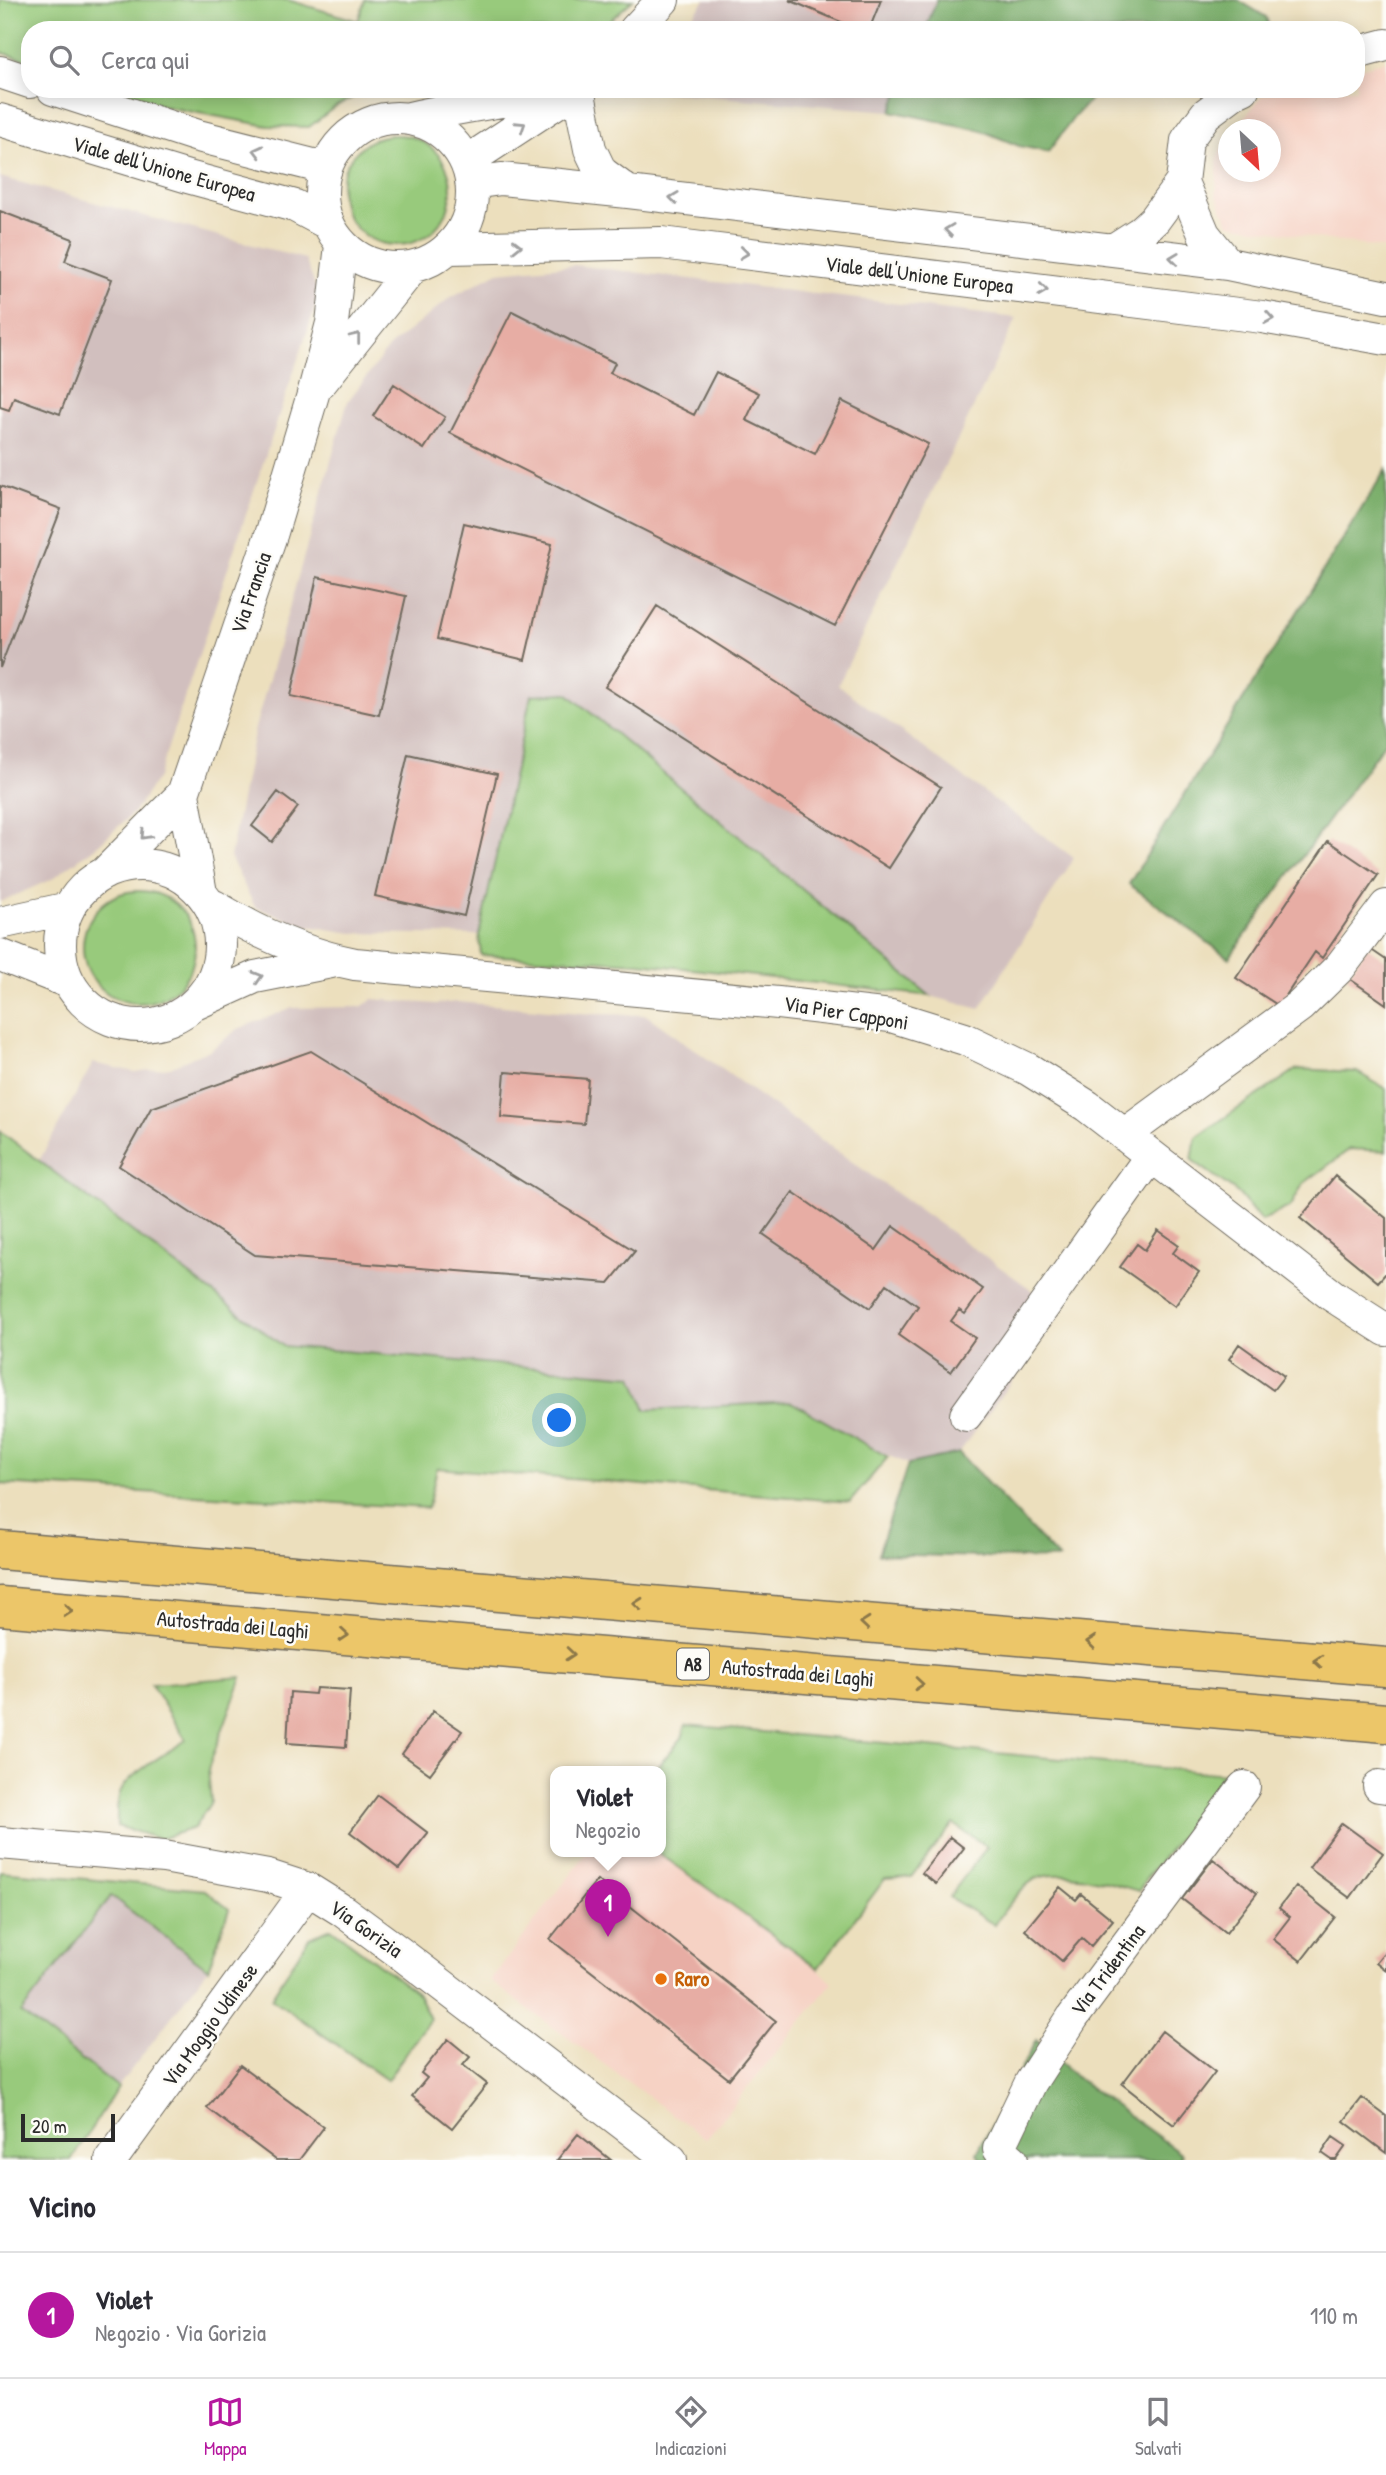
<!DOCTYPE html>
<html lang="it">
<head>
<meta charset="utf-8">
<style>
	:root { --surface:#fff; --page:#f7f7f7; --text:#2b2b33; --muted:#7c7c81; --line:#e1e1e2; --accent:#b5179e }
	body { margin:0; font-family:"Patrick Hand",sans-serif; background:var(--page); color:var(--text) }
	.compass { position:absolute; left:1218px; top:119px; width:63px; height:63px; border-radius:50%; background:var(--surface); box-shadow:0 4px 18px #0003; rotate:154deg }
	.scale { position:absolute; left:21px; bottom:18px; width:94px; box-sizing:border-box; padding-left:7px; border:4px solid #2b2b2b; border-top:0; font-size:19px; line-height:24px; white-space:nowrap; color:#2b2b2b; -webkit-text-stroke:5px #fdfcf7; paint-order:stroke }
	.you { position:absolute; left:560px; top:1421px; width:24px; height:24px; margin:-18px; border:5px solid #fff; border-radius:50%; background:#1a73e8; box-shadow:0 0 0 10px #1a73e833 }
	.badge { display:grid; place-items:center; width:46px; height:46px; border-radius:50%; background:var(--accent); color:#fff; font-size:23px; font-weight:700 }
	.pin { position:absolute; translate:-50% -58px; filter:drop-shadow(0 2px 4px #0008) }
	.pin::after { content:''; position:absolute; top:37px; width:24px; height:21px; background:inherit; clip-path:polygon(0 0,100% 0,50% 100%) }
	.popup { position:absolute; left:550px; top:1766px; width:116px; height:91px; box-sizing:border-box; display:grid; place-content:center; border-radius:14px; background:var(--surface); filter:drop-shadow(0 2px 5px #0005); font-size:23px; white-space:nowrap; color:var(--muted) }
	.popup b { font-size:26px; color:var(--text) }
	.popup::after { content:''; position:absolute; left:50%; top:100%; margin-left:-14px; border:14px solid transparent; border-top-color:var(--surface) }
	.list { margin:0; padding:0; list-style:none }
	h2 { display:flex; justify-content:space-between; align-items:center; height:91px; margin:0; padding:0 28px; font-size:30px }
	h2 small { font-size:23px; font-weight:400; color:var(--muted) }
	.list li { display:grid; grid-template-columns:46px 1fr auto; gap:21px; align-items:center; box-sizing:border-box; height:126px; padding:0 28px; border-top:2px solid var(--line) }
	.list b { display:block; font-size:26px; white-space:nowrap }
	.list p { margin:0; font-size:23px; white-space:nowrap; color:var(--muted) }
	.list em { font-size:23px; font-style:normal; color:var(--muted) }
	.icon { flex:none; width:38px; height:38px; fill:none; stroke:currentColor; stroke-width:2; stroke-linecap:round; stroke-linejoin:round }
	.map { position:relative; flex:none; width:1386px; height:2160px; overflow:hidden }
	.search { position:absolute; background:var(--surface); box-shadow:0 4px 18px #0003; left:21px; right:21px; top:21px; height:77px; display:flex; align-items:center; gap:18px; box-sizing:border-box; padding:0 24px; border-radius:28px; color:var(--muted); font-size:26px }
	.sheet { height:217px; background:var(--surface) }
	nav { display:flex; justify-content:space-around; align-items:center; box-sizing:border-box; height:98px; border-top:2px solid var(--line); background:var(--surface); font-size:19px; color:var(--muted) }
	nav a { display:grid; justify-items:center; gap:4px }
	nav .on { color:var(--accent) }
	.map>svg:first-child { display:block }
	.built { fill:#f6d2c4 }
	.industrial { fill:#d1bfbe }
	.green { fill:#98ca7b; stroke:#627a53; stroke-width:2 }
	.forest { fill:#7aae6b; stroke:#526c4b; stroke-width:2 }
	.building { fill:#e7ada4 }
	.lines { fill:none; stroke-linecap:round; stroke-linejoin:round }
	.minor-casing { stroke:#6f6a5e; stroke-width:34 }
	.highway-casing { stroke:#6f6a5e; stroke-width:41 }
	.minor { stroke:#fff; stroke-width:32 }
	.highway { stroke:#ecc669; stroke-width:38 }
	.oneway { stroke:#a0a0a0 }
	.oneway2 { stroke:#8c784a }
	.food-dot { fill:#e8710a; stroke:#fdfcf7; stroke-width:2.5 }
	.labels { text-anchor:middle; stroke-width:5; stroke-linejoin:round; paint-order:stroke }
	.shield { fill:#fdfcf7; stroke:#6a6a68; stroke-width:2 }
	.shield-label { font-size:19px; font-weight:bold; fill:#2b2b2b }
	.street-label { font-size:21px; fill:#2b2b2b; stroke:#fdfcf7 }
	.food-label { font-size:21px; font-weight:bold; fill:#c56008; stroke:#fdfcf7; text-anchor:start }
</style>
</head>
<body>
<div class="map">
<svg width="1386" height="2160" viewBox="0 0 1386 2160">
	<rect width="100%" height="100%" fill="#fdfcf7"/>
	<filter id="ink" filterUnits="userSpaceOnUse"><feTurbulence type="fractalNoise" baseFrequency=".0143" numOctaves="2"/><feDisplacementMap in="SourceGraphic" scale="14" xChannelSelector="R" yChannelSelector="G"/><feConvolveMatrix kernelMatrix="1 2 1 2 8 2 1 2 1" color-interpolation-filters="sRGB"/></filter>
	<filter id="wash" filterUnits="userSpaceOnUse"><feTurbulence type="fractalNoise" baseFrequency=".00686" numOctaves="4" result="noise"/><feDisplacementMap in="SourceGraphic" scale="28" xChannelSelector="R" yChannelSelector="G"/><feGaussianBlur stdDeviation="1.57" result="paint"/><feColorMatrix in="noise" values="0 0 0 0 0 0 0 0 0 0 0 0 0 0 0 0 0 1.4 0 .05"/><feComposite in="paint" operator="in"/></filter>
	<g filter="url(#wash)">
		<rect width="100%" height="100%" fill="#ecdfbd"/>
		<path class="built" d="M1386,61V249L1229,224L1216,194L1218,155L1228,139V172H1270V130L1235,129L1262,96L1287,89H1356V69Z
			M588,1851H656L818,1968L832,1983L706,2139L490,1981Z"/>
		<path class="industrial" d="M705,0H937L925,30H682Z
			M646,89H900L891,111L645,91Z
			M0,177L305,259L319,296L158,777L134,812L98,845L52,879L0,902Z
			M574,265L1017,318L838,685L1074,858L980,1009L930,996L567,693L531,695L479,935L353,933L302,925L255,907L230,857L255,728L348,401L389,347L451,297L498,272Z
			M373,999L436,1004L458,1002L592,1014L646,1015L1039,1295L1061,1313L959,1453L908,1464L872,1448L791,1402L646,1410L633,1376L283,1346L39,1161L93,1063L135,1072L170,1067L212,1049L238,1029L292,1008L361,1007Z
			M111,1895L208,1969L118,2087L21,2014Z"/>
		<path class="green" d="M0,0H288L358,21L365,0H633L599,30H30V61L0,52Z
			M114,89H369L336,106L309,127L268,126L167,107Z
			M341 190a55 55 0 1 1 110 0a55 55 0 1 1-110 0Z
			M567,693L930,996L639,963L481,955L479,935L531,695Z
			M83 947a56 56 0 1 1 112 0a56 56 0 1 1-112 0Z
			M1297,1069L1357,1072L1386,1089V1151L1350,1149L1303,1184L1291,1206L1261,1221L1238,1193L1192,1160L1196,1137Z
			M0,1131L283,1346L633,1376L646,1410L791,1402L888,1457L850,1502L437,1468L428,1508L0,1484Z
			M242,1677L208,1769L211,1802L194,1828L160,1839L117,1826C117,1814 116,1797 123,1787C137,1769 167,1753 186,1740L151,1684Z
			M686,1725L1227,1774L1183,1834L1146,1878L1139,1891C1108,1883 1073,1869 1040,1877C1025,1881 1003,1911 995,1925L949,1897L987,1847L953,1824L911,1877L885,1879L818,1968L656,1851H660V1771H654L682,1738Z
			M0,1871L205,1890L229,1909L208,1969L111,1896L21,2013L118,2087L71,2160H0Z
			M331,1928L418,1994L430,2019L387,2080L271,1998L309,1938Z"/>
		<path class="forest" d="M937,0H1238L1266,17L1270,30H925Z
			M900,89H1100L1075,116L1048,152L1019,146L980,130L891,111Z
			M1386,469V741L1229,958L1129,884Z
			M959,1453L1059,1559L878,1554L908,1464Z
			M1036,2040L1077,2078L1182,2154L1178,2160H981L977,2153Z"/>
		<g id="blocks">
			<path class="building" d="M789,0H881L869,30H860Z
				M0,211L73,239L65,261L112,279L60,414L14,397L9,410L0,407Z
				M512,311L615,363L610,373L694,415L716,372L759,393L746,420L815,454L842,401L928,444L835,626L450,433Z
				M394,384L445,417L424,449L373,416Z
				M0,486L61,509L0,668Z
				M464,523L552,544L525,660L437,639Z
				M317,577L406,596L379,715L291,696Z
				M657,606L941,787L889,868L605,687Z
				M408,754L497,774L464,916L375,896Z
				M278,792L298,807L272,842L252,826Z
				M1328,841L1378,875L1322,958L1315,952L1279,1006L1236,978Z
				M1367,947L1386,960V1004L1347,977Z
				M311,1051L635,1251L609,1283L255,1255L119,1166L151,1108Z
				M505,1072L588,1079L584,1124L501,1117Z
				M1335,1176L1386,1218V1273L1378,1282L1300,1218Z
				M793,1192L876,1250L893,1226L983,1289L965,1314L959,1310L951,1321L975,1338L951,1372L898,1335L918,1306L887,1284L870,1308L763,1234Z
				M1158,1230L1179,1245L1173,1253L1199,1272L1175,1306L1120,1267L1137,1244L1145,1250Z
				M1239,1344L1284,1376L1273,1390L1229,1359Z
				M316,1688L350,1690L346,1747L287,1743L290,1692L315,1694Z
				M433,1711L462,1731L430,1774L402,1754Z
				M378,1795L428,1833L399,1869L350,1832Z
				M1342,1823L1383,1853L1350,1898L1309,1868Z
				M950,1837L964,1848L936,1884L922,1873Z
				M1213,1859L1257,1893L1226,1933L1182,1899Z
				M597,1880L776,2021L729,2079L550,1939Z
				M1296,1886L1335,1917L1301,1961L1273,1939L1290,1917L1279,1908Z
				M1060,1887L1076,1900L1081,1894L1113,1920L1091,1946L1082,1938L1062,1961L1025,1930Z
				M1386,1950V1970L1376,1962Z
				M1162,2031L1215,2072L1174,2125L1122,2084Z
				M448,2039L470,2057L463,2065L487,2084L452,2128L412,2096L427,2078L421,2073Z
				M240,2065L324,2127L299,2160H276L207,2108Z
				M1362,2098L1386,2116V2153L1344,2121Z
				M578,2134L611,2160H557Z
				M1333,2137L1346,2146L1336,2160H1332L1322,2153Z"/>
		</g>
	</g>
	<g filter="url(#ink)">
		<use href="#blocks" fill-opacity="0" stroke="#6f6a5e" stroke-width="2"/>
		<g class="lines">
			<g class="minor-casing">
				<path id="minor" d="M635,30L663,0
					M1356,53L1386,45
					M0,72L30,82
					M53,89L198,136L325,168
					M578,89L590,149L601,172L628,192
					M322 193a75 75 0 1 1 150 0a75 75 0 1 1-150 0Z
					M409,118C463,106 518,99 571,89
					M0,120L188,177L295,206L327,223
					M466,162L568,95
					M1182,182L1204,234L1228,264
					M472,183L501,179L628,192L1113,250L1228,264L1386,297
					M449,248L661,243L1262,317L1386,339
					M1113,250L1141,232L1155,219L1182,182L1187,140L1206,114L1234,93L1243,89
					M322,381L413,267
					M183,794L201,893
					M60 945a80 80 0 1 1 160 0a80 80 0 1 1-160 0Z
					M105,873L183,794L272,532L314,391L332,323L341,245
					M214,906C258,933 304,954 355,964L778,1003L891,1016L965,1039L1028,1069L1087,1106L1333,1296L1386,1330
					M0,923L69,908
					M0,955L68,982
					M195,1004L255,977L331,962
					M1124,1135L1300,1006L1340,967L1386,906
					M966,1415L1151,1156
					M1379,1786L1386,1787
					M0,1843L164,1857L268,1876L308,1889L343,1911L400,1953L671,2160
					M111,2160L308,1889
					M1012,2160L999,2149L1031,2082L1073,2017L1244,1787"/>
			</g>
			<g class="highway-casing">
				<path id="highway" d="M0,1550L1386,1667
					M0,1606L1386,1723"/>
			</g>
			<use href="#minor" class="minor"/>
			<use href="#highway" class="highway"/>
		</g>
		<defs><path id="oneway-chevron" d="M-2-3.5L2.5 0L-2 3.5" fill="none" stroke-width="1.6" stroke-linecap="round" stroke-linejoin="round" transform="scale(1.75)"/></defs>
		<g class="oneway">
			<use href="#oneway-chevron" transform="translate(521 126) rotate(-33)"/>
			<use href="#oneway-chevron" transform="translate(258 151) rotate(-166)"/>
			<use href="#oneway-chevron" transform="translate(674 198) rotate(-173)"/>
			<use href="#oneway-chevron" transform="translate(949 230) rotate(-173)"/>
			<use href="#oneway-chevron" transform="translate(517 246) rotate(-1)"/>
			<use href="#oneway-chevron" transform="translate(744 253) rotate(7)"/>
			<use href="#oneway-chevron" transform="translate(1174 258) rotate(-173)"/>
			<use href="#oneway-chevron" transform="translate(1043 290) rotate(7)"/>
			<use href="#oneway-chevron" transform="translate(1269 318) rotate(9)"/>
			<use href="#oneway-chevron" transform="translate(356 337) rotate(-52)"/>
			<use href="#oneway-chevron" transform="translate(145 835) rotate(134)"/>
			<use href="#oneway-chevron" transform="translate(258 977) rotate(-17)"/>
		</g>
		<g class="oneway2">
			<use href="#oneway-chevron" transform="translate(638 1604) rotate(-175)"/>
			<use href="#oneway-chevron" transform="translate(68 1611) rotate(5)"/>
			<use href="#oneway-chevron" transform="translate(865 1623) rotate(-175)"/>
			<use href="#oneway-chevron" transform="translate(344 1635) rotate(5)"/>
			<use href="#oneway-chevron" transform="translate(1091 1642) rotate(-175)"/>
			<use href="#oneway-chevron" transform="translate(570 1654) rotate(5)"/>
			<use href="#oneway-chevron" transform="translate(1318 1661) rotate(-175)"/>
			<use href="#oneway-chevron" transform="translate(919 1684) rotate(5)"/>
		</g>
	</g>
	<circle class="food-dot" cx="661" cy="1979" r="7"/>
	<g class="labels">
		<rect class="shield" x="677" y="1648.5" width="32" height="31" rx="5"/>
		<g class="shield-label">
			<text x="693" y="1671">A8</text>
		</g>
		<g class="street-label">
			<text transform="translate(164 169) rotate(16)" y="7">Viale dell'Unione Europea</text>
			<text transform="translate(919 275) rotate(7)" y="7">Viale dell'Unione Europea</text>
			<text transform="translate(251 593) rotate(-71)" y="7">Via Francia</text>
			<text transform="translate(846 1013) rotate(9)" y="7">Via Pier Capponi</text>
			<text transform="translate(233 1625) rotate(5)" y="7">Autostrada dei Laghi</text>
			<text transform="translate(798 1673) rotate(5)" y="7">Autostrada dei Laghi</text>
			<text transform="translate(366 1929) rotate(35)" y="7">Via Gorizia</text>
			<text transform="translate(1108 1970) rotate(-53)" y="7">Via Tridentina</text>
			<text transform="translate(210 2025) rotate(-54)" y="7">Via Moggio Udinese</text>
		</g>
		<g class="food-label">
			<text x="675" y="1986">Raro</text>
		</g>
	</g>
</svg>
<svg class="compass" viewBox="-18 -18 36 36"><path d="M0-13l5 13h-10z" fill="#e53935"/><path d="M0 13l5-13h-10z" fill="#7c7c81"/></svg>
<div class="scale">20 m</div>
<div class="you"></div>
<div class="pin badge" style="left:608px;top:1937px">1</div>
<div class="popup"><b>Violet</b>Negozio</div>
<div class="search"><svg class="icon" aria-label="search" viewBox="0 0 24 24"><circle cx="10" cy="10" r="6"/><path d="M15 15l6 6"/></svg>Cerca qui</div>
</div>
<section class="sheet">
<h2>Vicino<small></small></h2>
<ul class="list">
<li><span class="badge">1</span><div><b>Violet</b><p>Negozio · Via Gorizia</p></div><em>110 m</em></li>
</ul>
</section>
<nav>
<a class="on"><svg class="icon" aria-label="map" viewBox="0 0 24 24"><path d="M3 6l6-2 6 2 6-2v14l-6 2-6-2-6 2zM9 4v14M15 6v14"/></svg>Mappa</a>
<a><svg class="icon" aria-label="directions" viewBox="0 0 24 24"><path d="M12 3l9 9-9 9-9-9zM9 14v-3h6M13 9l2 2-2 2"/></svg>Indicazioni</a>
<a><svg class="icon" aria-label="saved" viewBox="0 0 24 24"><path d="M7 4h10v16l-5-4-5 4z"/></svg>Salvati</a>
</nav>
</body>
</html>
